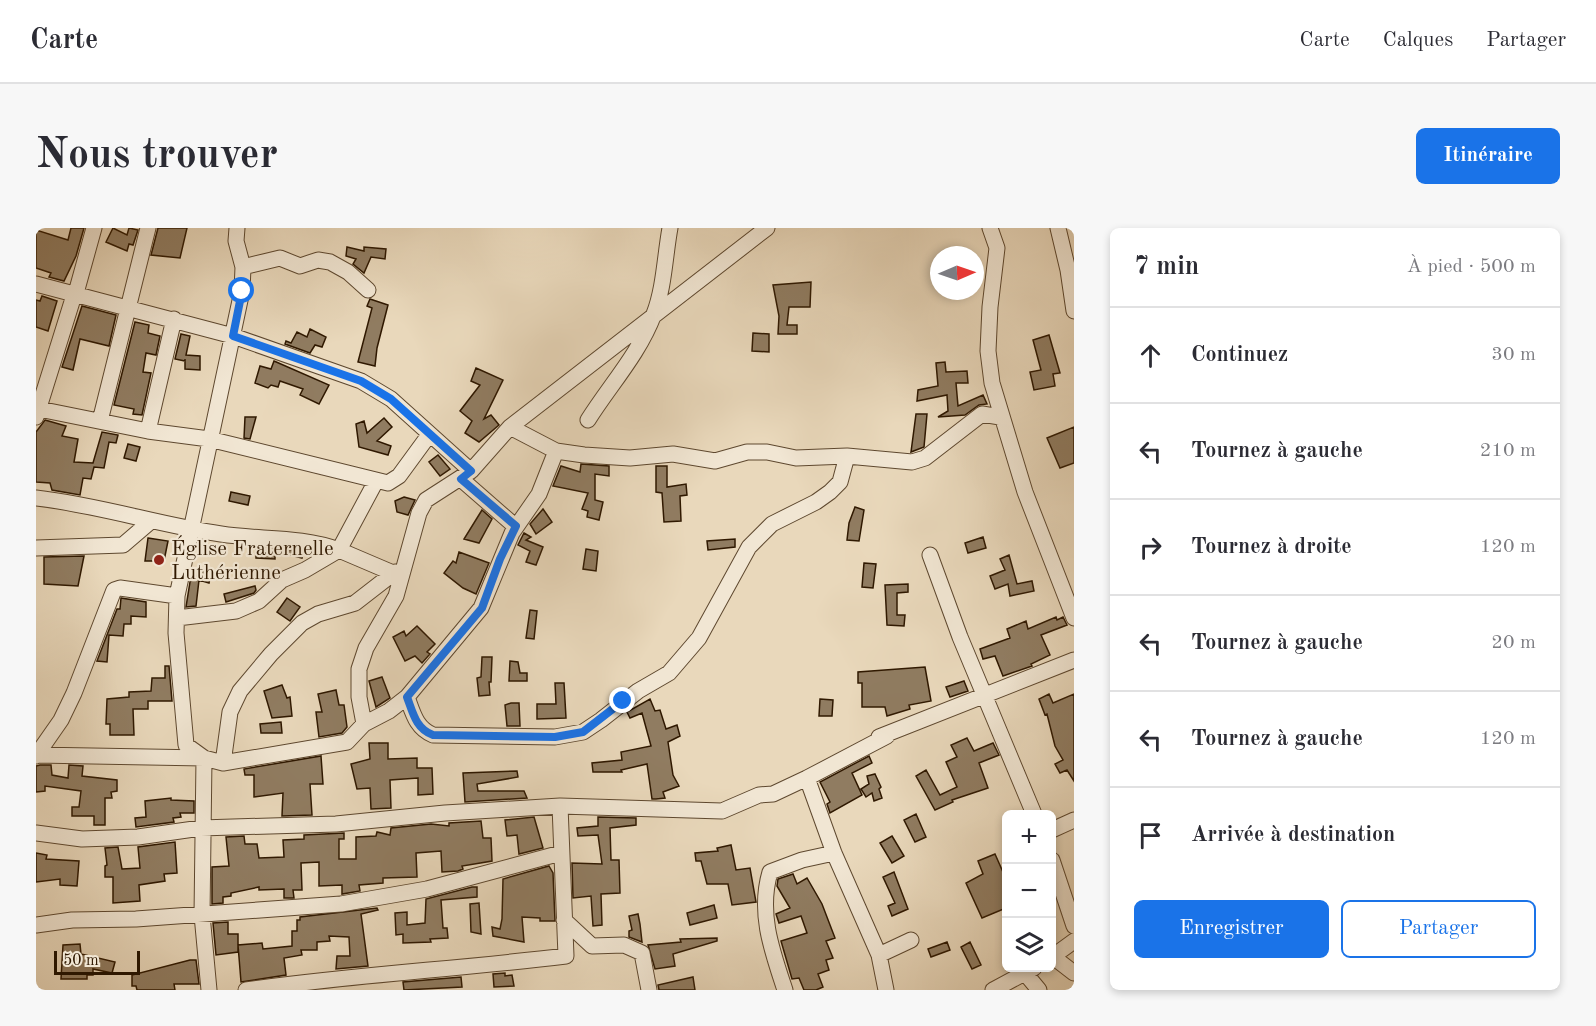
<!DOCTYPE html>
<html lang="fr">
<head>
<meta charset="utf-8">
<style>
	:root { --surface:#fff; --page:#f7f7f7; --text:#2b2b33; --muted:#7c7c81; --line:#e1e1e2; --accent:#1a73e8 }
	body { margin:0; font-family:"Old Standard TT",serif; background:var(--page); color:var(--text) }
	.controls { position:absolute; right:18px; bottom:18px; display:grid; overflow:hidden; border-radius:9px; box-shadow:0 3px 9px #0003 }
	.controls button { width:54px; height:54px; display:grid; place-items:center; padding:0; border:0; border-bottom:2px solid var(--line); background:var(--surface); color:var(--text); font:30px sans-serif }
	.compass { position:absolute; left:894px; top:18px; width:54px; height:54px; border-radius:50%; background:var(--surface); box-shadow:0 3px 9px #0003; rotate:88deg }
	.scale { position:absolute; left:18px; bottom:15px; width:86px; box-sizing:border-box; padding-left:6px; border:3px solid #2f1800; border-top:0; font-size:16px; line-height:21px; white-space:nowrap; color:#2f1800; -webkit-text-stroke:4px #f1e6d3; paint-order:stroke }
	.stop { position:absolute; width:18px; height:18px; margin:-14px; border:4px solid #1a73e8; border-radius:50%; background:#fff }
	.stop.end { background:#1a73e8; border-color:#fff; box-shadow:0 2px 6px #0008 }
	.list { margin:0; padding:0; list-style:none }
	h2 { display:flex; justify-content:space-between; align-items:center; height:78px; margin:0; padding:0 24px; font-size:26px }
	h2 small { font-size:20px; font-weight:400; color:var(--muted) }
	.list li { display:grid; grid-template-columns:39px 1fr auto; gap:18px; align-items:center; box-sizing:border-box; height:96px; padding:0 24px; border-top:2px solid var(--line) }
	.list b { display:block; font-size:22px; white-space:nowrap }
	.list em { font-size:20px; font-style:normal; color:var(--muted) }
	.actions { display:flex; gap:12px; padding:18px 24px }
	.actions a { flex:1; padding:14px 0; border:2px solid var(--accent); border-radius:9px; text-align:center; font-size:21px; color:var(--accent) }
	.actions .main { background:var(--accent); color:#fff }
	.icon { flex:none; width:33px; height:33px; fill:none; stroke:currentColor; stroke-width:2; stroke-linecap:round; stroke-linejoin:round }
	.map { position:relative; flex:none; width:1038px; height:762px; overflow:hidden; border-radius:9px }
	header { display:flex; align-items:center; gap:36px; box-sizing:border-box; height:84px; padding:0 30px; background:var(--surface); border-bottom:2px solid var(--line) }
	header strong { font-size:28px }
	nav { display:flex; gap:33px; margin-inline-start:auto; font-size:21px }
	.intro { display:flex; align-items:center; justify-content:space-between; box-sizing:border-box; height:144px; padding:0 36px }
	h1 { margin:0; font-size:42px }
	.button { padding:15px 27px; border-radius:9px; background:var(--accent); color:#fff; font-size:21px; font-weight:700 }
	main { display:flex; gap:36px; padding:0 36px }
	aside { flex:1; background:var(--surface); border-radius:9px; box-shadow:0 3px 9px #0003 }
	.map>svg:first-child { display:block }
	.building { fill:#907c61; stroke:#2f1800; stroke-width:1.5 }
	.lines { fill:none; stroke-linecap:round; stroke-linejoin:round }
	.minor-casing { stroke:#5e482f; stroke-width:17 }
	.minor { stroke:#f1e6d3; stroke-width:15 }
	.route { stroke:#1a73e8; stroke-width:8 }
	.poi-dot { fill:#8f2418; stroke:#f1e6d3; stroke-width:2 }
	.labels { text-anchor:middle; stroke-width:4.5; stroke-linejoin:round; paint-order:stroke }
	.poi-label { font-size:21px; fill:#2f1800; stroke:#f1e6d3; text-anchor:start }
</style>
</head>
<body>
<header>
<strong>Carte</strong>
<nav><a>Carte</a><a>Calques</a><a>Partager</a></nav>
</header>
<div class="intro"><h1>Nous trouver</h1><a class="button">Itinéraire</a></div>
<main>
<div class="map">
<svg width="1038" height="762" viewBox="0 0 1038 762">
	<rect width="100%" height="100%" fill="#e9d8bb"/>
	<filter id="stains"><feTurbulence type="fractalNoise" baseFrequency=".00333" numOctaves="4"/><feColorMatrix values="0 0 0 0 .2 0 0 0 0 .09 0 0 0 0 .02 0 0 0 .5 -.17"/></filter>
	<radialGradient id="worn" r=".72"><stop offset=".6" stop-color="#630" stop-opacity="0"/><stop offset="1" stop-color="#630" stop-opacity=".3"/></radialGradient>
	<path class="building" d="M35,0H48L40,28L28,53L13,49L15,45L0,40V2L32,12Z
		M77,0L91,7L93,0L102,2L97,17L93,16L91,23L70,14Z
		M122,0H151L144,30L115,27Z
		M311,19L328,23V19L350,21L349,31L335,29L328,45L317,36L320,31L310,28Z
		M775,54L774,79H753L751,97H761V106H742L743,88L737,57Z
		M6,68L21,73L12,103L0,99V72L4,73Z
		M334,71L352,77L341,120L339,138L322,134L336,80L331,78Z
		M46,78L80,87L73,118L44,111L37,142L26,139Z
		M99,94L113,97L112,105L124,108L120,127L110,125L107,144L115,145L106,187L97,186L98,181L78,177Z
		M274,101L290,109L286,119L279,117L274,125L249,116L250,113L255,115L261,104L271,109Z
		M717,105L733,106V124L716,123Z
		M145,106L154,108L150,127L164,128V142L149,141V131V133L139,131Z
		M1013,107L1024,145L1017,146L1019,158L998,162L994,144L1005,142L997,112Z
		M238,133L293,157L283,176L264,167L267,161L244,153L242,159L235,157L232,160L219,155L224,138L235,141Z
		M909,134L910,144L931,143L932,155H920L922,178L947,167L951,176L943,177L929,187L902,189L912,183L911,167L881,173L882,162L902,158L900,135Z
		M440,140L467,152L448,191L455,187L463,197L443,214L429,205L436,193L424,183L444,157L435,153Z
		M880,186H891L888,219L875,224Z
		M209,189H220L214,211L208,210Z
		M348,190L356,199L341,213L355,218L352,227L323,219L320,196L328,193L331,205Z
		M9,192L30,198L26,208L42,211L38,234L57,235L66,204L82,207L80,215L73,214L68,240L58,239L55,251L47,250L44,267L16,262L14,255L0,254V204Z
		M1038,199V235L1024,240L1011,210Z
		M92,216L104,219L100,233L88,230Z
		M402,227L414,241L404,248L393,234Z
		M545,236L573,238V248L559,246V272L567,274L563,292L551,289L552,283L546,281L552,265L517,258L525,238L544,244Z
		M620,238H631V259L650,256L651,267L644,268L645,293L628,294L626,265L620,264Z
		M195,264L214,268L212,277L193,273Z
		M368,269L379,272L372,287L361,284L359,273Z
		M819,279L828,282L823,313L811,312L813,295Z
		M507,281L516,294L500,306L494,296Z
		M446,282L456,291L443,315L428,311Z
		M488,305L495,309L490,312L507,319L500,337L490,334L494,323L482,317Z
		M947,309L950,320L932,325L929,315Z
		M112,310L132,313L128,333H109Z
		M699,311V319L672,322L671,313Z
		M220,319L268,323L266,330L239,323V331L220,330Z
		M550,321L562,323L560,343L547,341Z
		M423,324L453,335L440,366L427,360L408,345L417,333L420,335Z
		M973,327L981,356L996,353L998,363L974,368L972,356L959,361L954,348L969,342L964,331Z
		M48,328L42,358L8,356V329Z
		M828,335L840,336L837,360L826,359Z
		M162,341L175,345L173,355L163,352L160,378L150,379L155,348H161Z
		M872,356V364L861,365V387H869L868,398L851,397L849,357Z
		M219,358L220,362L218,365L190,374L188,366Z
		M85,370L110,374V389L95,388V396H88L87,408L73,407L71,434L61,433L81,381H84Z
		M251,370L264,379L254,393L241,384Z
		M494,382L501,383L498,411L490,410Z
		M1020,389L1021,392L1027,389L1031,397L1005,407L1014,427L995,436L996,438L967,448L959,428L947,431L944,421L974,410L971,401L990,393L992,401Z
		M381,398L399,416L391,424L394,426L386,435L379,428L369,433L357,409L368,403L370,408Z
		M446,429H456L455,454H453L454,467L443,468L441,450L445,449Z
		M474,433L482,434L484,445H491V453H473Z
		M129,438H133L136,473H112V481H97L98,507H74V496H70L71,471L93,469V464L115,463L116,450H129Z
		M889,439L895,473L873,477L874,481L851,488L849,479H826V455H822V444Z
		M346,449L354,470L340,479L333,453Z
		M928,453L932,463L914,469L910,459Z
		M519,455H528L530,490L501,491V476H520Z
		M246,457L251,470L254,469L256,488L236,490L228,463Z
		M300,462L303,477H308L311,499L306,505L283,509L280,484H286L282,466Z
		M1013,466L1017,475L1038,466V553L1031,542L1024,545L1019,536L1027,532L1019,518L1011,486L1009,487L1003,471Z
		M614,471L619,483L624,482L630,501L641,497L644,508L632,514L637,547L643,558L627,564L629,570L620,571H616L611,536L585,542L586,544H557L556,535L586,532L585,524L615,518L606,485L594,490L591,484Z
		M784,471L797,472L796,488H783Z
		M475,475H483L484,498H471L469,477Z
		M245,494L246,505H225L224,496Z
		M931,510L938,523L957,515L963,527L943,535L952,560L916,572L917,574L899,582L880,548L890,542L904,567L921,559L910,534L921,529L915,517Z
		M333,515H352V531L381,530V540H396L397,566L382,567V550L354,552L355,580L335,581L334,560L321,561L315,536L334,531Z
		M285,528L287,556H274L276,587L246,588L247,565L218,569V547H209L208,541Z
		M833,528L836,535L816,545L826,567L794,585L791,576L794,574L784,554Z
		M4,537H15L16,547L32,550L33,537L47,538L46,548L81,552V563L75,564L76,570H69V597H58V588H36V579H43L45,563L9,558V563L0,564V538Z
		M481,543L482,549L441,556L442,563H488L491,570L429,574L427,545Z
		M839,546L845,559L843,561L846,570L838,573L836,565L830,569L825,561L833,556L831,548Z
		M135,570V572L158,573V585H144L145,589L137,590L138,594L100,599L99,590L110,589L109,573Z
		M880,586L890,609L879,614L868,592Z
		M498,589L507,620L483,626L481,607L471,608L469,592Z
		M562,589L600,590V597L574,600L575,632H583L584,665L565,666L566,697L557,698L555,668L537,670L536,635L566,636L562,607L542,608L541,600L562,598Z
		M445,593L447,610H455L456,633L426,638L427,641L422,643L406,644L405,623L380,625L381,649L347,650V655L323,657L324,663L306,666V657L283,658V634L265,635L266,662H257L258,670H248V661L223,662V659L195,665V668L187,669V675L176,676V639L193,638L190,609L208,608L209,616H221L223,630L248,629L247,612L268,611V607L308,605V611H303V631H320V609L340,608L341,604L354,607L355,600L395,596L413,598V595Z
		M856,608L868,628L856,635L844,615Z
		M139,614L141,645L128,646L129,653L103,657L104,673L77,675V649H69V638L71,637L69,620L82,619L86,641L104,640L102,619Z
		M695,617L700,642L714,640L720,674L696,677L692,656H671L665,633H660L659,625L682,623L681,620Z
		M0,625L11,627L10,631L43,633L41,658L24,657V651L0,654Z
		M959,626L970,651V680L946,690L930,655L947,646L942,633Z
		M513,638L517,645L519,693H504V690L486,689L488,714L457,708L456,699L464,701L466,691L467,651Z
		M858,644L872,681L856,688L852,678L859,675L847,649Z
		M757,646L761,656L771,650L786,676L799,710L790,713L797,730L790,732L793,742L782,746L787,759L780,762H768L763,750L756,751L745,713L771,705L765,688L743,695L740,686L754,680L741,658L742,651Z
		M436,659H441V669L405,672L407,700H411L412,710L394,711L395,714L367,715V706L360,707L359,685L371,684V697L389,695L390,671Z
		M443,675L445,706L435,704L434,676Z
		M678,677L681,690L654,697L651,685Z
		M341,680L342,682L325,686L332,738L300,741L301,728H314L313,709L293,708L294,713L281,714V722H265L266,727L248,730L250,747L205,754L202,717L226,715L227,721L256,718V703H261V692H264V689Z
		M602,686L604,696L606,714L593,709V703L596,702L593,688Z
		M192,694V706H202V724L180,727L177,695Z
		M681,710V713L637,726L639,738L619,741L612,717L645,714L644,711Z
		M911,714L914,722L895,729L892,721Z
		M934,714L945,737L936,741L925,719Z
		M44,716L45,726L79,734L76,745L57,741V747H51V751H25L27,717Z
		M154,732H160L163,756H138L139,762H101L100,758H96V747Z
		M469,745V748L476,747L478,758L458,759L457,746Z
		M425,749L426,759L368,762L367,754Z
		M657,749L659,762H623L622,757Z"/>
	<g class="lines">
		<g class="minor-casing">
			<path id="minor" d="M954,0L961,20L954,79L952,123L956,155L989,264L1038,390
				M1022,0L1032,42L1038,83
				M207,39L244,30L264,38L282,32L294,34L312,44L332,62
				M0,56L197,108L325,153L355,171L435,243L474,199L731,0
				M40,65L58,0
				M3,181L112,203L173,211L352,255L363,248L393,207
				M0,189L39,64
				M552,192C574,157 603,126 618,86C628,61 629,27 634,0
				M64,193L112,0
				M474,199L520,223L548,227L594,230L637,226L679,233L711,224H731L760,230L811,228L876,234L889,230L946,186L964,189
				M112,203L138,91
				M425,251L480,299
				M0,270C63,277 123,297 185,306C224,312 265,308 303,322L340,253
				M0,320L87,317L115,293
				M894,327L924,409L998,586
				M141,390L200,383L223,373L246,352L269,342L303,322L364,348
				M371,469C377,485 380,500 397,507L519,509L547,504L565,492L602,463L633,445L663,410L713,319L736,296L780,274L794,264L804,254L811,228
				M328,496L323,469V441L330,420L360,368L383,285L390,272L435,243
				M843,509L1038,432
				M0,527L168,530L187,535L311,514L328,496L353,483L371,469L445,380L476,305L503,266L520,223
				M0,528L25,492L38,465L78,362L84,360L141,368
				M187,535L194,484L204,463L235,426L266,395L282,386L319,375L359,344
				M1016,602L1038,592
				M0,605L46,611L102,609L165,600L300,596L409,585L524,578L686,583L723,567L737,566L771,550
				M1016,632L1038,698
				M528,692L556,718L588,717L606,725L613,762
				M0,697L36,692L100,691L305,676L391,661L525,625
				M843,727L875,712
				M1016,728L1038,745
				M1016,729L1038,713
				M989,745L1003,762
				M173,762L166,687L168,530L150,517L140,405L141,368L206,63L207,39L200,13L201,0
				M210,762C316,747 423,741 530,728L524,578
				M749,762C736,723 722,685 734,644L766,632L798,625
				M850,762L843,727L798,625L771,550L851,508
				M957,762L998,740"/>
		</g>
		<use href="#minor" class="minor"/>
	</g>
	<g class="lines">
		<path class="route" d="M206,63L197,108L325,153L355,171L435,243L425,251L480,298L464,331L446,380L371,469C377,485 380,501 397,507L519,509L547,504L587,473"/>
	</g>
	<circle class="poi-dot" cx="123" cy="332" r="6"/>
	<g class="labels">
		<g class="poi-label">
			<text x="135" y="327">Église Fraternelle<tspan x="135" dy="24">Luthérienne</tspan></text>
		</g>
	</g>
	<rect width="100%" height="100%" filter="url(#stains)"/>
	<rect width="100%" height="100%" fill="url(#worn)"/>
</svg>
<div class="controls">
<button>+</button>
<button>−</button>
<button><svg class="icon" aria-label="layers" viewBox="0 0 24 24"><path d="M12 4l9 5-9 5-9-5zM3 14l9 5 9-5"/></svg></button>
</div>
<svg class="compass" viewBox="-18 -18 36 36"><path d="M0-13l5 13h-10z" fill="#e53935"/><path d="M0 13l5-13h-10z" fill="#7c7c81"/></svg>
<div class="scale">50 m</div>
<div class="stop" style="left:206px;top:63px"></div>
<div class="stop end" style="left:587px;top:473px"></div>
</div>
<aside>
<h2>7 min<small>À pied · 500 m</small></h2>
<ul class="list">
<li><svg class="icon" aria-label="ahead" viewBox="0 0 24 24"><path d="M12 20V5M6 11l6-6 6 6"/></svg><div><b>Continuez</b></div><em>30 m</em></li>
<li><svg class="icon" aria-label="left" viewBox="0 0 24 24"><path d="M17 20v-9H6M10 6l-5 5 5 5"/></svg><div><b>Tournez à gauche</b></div><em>210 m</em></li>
<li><svg class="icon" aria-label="right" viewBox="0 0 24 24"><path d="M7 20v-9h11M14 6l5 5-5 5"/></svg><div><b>Tournez à droite</b></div><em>120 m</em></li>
<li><svg class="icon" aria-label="left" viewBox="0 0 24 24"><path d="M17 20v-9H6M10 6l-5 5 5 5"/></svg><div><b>Tournez à gauche</b></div><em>20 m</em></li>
<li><svg class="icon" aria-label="left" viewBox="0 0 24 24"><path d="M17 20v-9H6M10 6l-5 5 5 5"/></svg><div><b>Tournez à gauche</b></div><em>120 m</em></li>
<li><svg class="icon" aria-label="arrive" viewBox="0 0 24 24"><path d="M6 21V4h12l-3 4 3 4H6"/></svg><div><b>Arrivée à destination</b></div></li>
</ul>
<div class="actions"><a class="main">Enregistrer</a><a>Partager</a></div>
</aside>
</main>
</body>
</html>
